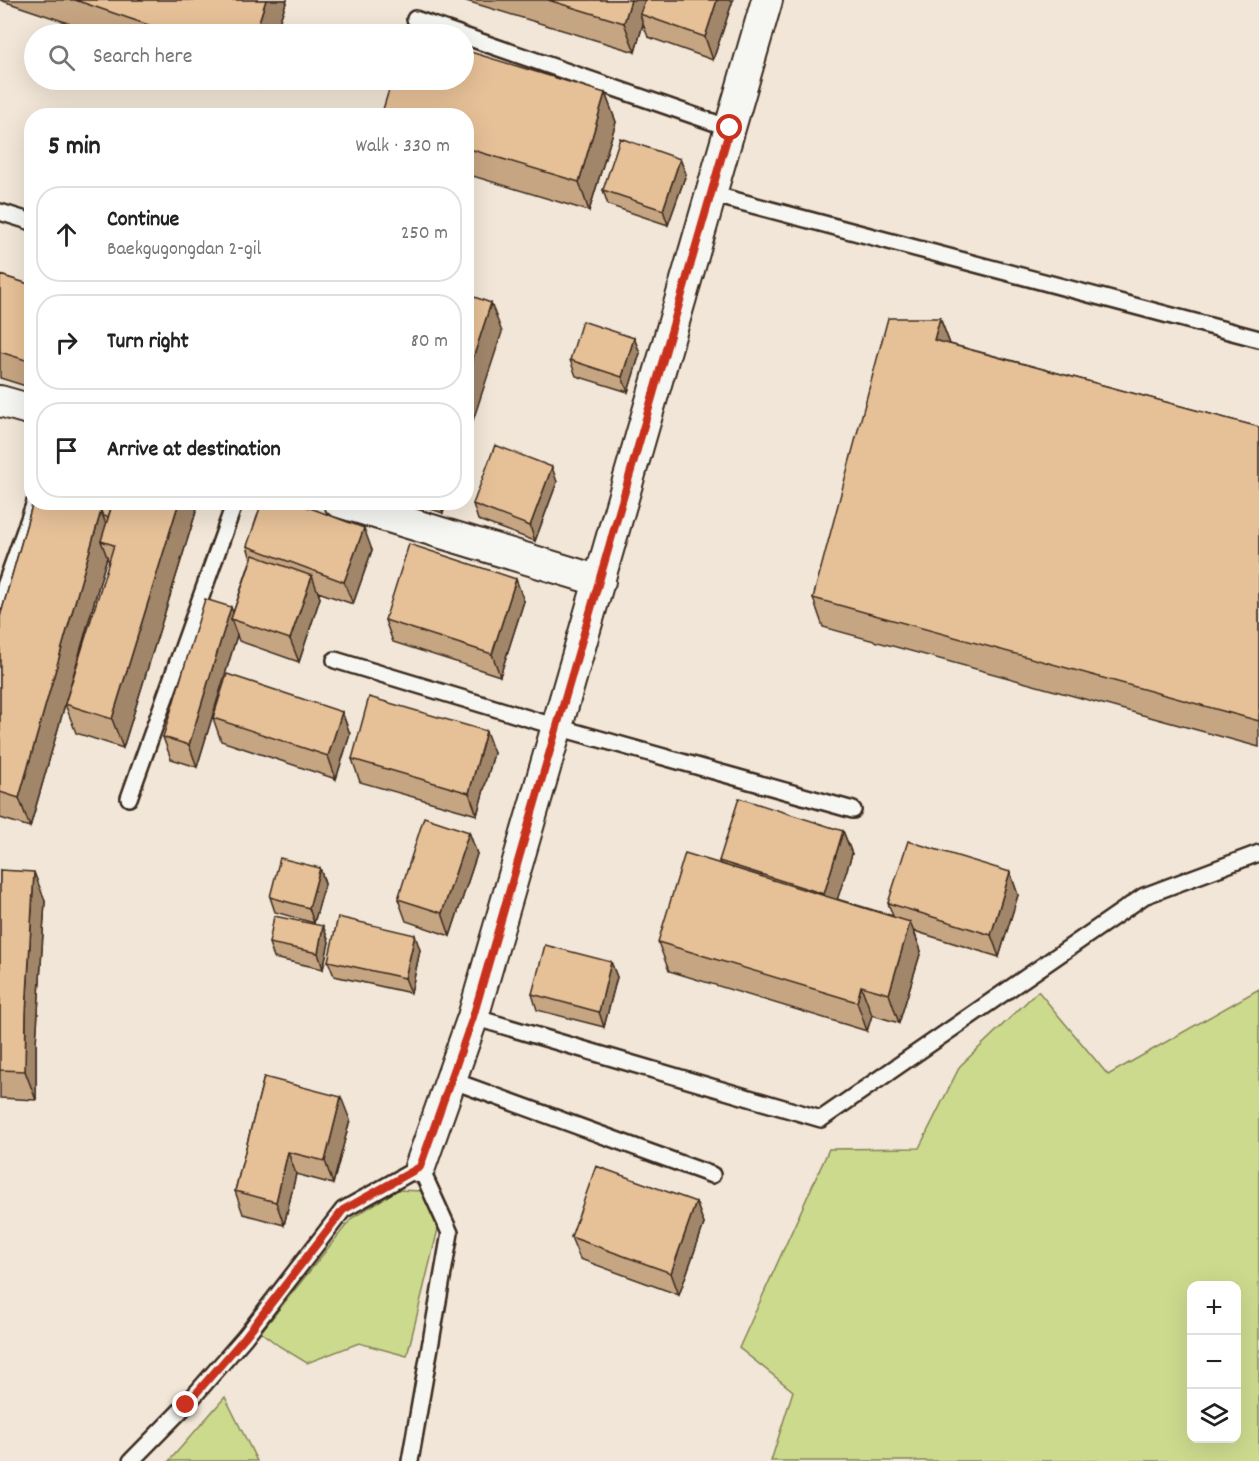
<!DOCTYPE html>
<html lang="en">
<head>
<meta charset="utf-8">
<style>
	:root { --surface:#fff; --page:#f6f6f6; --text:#222; --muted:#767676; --line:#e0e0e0 }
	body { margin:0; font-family:Dekko,sans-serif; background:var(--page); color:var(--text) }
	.controls { position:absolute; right:18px; bottom:18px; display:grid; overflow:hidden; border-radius:12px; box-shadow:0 6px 24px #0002 }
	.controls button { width:54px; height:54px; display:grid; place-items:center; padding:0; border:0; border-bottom:2px solid var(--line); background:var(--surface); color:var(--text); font:30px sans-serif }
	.stop { position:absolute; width:18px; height:18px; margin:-14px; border:4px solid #c8321e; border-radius:50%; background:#fff }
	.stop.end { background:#c8321e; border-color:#fff; box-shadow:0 2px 6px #0008 }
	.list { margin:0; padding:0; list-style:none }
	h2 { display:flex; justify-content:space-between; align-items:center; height:78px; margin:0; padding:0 24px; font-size:26px }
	h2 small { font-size:20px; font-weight:400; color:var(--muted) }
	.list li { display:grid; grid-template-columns:39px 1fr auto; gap:18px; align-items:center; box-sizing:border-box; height:96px; margin:0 12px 12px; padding:0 12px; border:2px solid var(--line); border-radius:24px }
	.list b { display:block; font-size:22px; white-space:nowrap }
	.list p { margin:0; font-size:20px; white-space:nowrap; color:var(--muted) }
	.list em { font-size:20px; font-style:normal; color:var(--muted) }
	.icon { flex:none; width:33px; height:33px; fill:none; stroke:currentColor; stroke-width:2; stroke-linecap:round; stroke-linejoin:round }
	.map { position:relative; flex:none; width:1259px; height:1461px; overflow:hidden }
	.search { position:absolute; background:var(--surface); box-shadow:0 6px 24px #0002; left:24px; top:24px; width:450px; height:66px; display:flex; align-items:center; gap:15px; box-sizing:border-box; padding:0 21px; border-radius:33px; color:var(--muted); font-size:22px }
	.panel { position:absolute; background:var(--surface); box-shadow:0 6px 24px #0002; left:24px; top:108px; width:450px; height:402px; border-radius:24px }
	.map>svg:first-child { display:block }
	.green { fill:#ccda8e; stroke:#848256; stroke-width:1.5; fill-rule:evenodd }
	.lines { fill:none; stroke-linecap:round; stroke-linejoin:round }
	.service-casing { stroke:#3b2a1e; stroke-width:20 }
	.minor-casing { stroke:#3b2a1e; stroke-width:34 }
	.service { stroke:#f6f6f2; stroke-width:15 }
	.minor { stroke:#f6f6f2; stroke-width:30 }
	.wall { fill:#c6a582; stroke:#3b2a1e; stroke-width:1.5 }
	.shaded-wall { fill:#a1866a; stroke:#3b2a1e; stroke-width:1.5 }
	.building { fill:#e6c097; stroke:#3b2a1e; stroke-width:1.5 }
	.route { stroke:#c8321e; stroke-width:8 }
</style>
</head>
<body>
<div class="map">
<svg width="1259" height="1461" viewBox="0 0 1259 1461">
	<rect width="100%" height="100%" fill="#f1e6d7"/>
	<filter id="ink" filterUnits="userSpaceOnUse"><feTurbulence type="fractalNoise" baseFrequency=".0167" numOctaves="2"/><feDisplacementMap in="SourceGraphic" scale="12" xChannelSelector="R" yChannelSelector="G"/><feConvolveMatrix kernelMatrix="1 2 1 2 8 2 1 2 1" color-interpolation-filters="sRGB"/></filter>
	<g filter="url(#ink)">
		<path class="green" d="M1259,989V1461H771L793,1391L739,1348L829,1149L919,1148L960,1066L1038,991L1108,1075ZM1192,1286H1236V1438H1192Z
			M397,1190L422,1191L438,1229L407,1356L359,1343L307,1363L279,1346L261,1332L352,1218Z
			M225,1397L257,1461H169Z"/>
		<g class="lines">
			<g class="service-casing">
				<path id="service" d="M415,19L459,34
					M464,36L730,128
					M711,194L1259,339
					M0,212L32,222
					M0,600L35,502
					M335,660L557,727L853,810
					M129,798L235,502
					M473,1017L821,1119L1144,896L1259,853
					M451,1080L712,1175
					M131,1461L186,1405L245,1337L343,1210L420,1167L450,1233L410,1461"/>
			</g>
			<g class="minor-casing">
				<path id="minor" d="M0,401L32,410
					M339,502L600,581
					M420,1167L473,1017L767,0"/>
			</g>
			<use href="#service" class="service"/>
			<use href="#minor" class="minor"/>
		</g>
		<path class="wall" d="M0,0H287L275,34H101Z
			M463,0H733L713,60L648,37L643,24L635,52Z
			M232,80H260L257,88Z
			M605,93L616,122L589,211L466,174V116Z
			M680,159L686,174L668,225L608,205L603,190Z
			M0,275L32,285V388L0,378Z
			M940,318L950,344L1259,427V747L823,627L813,598Z
			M634,338L640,353L628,392L576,376L570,360Z
			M557,482L535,541L478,520L473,504Z
			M33,502H199L123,748L76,733L65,704L109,563L107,557L30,827L0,818V617Z
			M411,502H447L443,513Z
			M247,546L372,550L353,604L318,592L320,598L299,662L239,641L237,635L197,767L171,759L163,737L233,613L251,559Z
			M524,601L500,676L393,642L385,620Z
			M342,712L350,734L336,779L221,741L213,718Z
			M494,753L477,815L360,782L352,759Z
			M843,831L852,854L837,899L893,916L888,903L1010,872L1018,895L999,957L914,931L921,951L899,1023L872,1015L867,1031L669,971L658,942L720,864L719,861Z
			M469,832L477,854L450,936L406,921L398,899Z
			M320,868L325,884L314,923L275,912L270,897Z
			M0,870L45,901L36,1043V1100L0,1098Z
			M323,926L329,942L323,969L274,958L269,943Z
			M420,950L411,993L334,976L328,961Z
			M611,962L617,977L604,1027L537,1010L532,994Z
			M264,1077L350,1120L333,1184L296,1174L284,1225L243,1214L235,1191Z
			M696,1202L704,1224L679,1295L580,1259L571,1237Z"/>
		<path class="shaded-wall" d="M266,0H287L275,34H255Z
			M631,0H650L640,14L643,24L635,52L624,23Z
			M717,0H733L713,60L705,37Z
			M254,80H260L257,88Z
			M605,93L616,122L589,211L579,182Z
			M680,159L686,174L668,225L663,210Z
			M491,303L502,332L466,442V380Z
			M940,318L951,347L934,340Z
			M634,338L640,353L628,392L622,377Z
			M552,467L557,482L535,541L530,526Z
			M179,502H199L123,748L112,719Z
			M439,502H447L443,513Z
			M101,511L112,540L101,541L107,557L30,827L19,798Z
			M364,528L372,550L353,604L344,582Z
			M312,576L320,598L299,662L290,639Z
			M516,579L524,601L500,676L492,654Z
			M231,607L236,620L231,619L237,635L197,767L189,745Z
			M342,712L350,734L336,779L328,756Z
			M486,731L494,753L477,815L469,793Z
			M843,831L852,854L832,916L824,894Z
			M469,832L477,854L450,936L442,913Z
			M320,868L325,884L314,923L309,908Z
			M34,872L45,901L36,1043V1100L25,1071L26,1013Z
			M1010,872L1018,895L999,957L991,935Z
			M910,922L921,951L899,1023L889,994Z
			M323,926L329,942L323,969L318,953Z
			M415,935L420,950L411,993L405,978Z
			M611,962L617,977L604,1027L599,1012Z
			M861,986L872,1015L867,1031L857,1002Z
			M341,1097L350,1120L333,1184L325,1161Z
			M288,1152L296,1174L284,1225L276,1202Z
			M696,1202L704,1224L679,1295L671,1273Z"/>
		<path class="building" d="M75,0H266L255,34H175Z
			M548,0H631L624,23Z
			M645,0H717L705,37L640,14Z
			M464,50L605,93L579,182L466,148V116H381L392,80H464Z
			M620,138L680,159L663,210L603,190Z
			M0,275L32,285V362L0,352Z
			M466,294L491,303L466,380Z
			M888,318H940L934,340L1259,427V721L813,598Z
			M582,321L634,338L622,377L570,360Z
			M495,445L552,467L530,526L473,504Z
			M33,502H72L101,511L19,798L0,792V617Z
			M72,502H113L108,517L103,516L101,511Z
			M113,502H179L112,719L65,704L114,545L101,541Z
			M262,502H294L364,528L344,582L247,546Z
			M409,544L516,579L492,654L385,620Z
			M253,555L312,576L290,639L231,619Z
			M205,599L231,607L189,745L163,737Z
			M227,674L342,712L328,756L213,718Z
			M369,697L486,731L469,793L352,759Z
			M739,798L843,831L824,894L719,861Z
			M424,817L469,832L442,913L398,899Z
			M908,841L1010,872L991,935L888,903Z
			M685,853L910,922L889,994L861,986L857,1002L658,942Z
			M280,858L320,868L309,908L270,897Z
			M0,870L34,872L26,1013L25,1071L0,1070Z
			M274,916L323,926L318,953L269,943Z
			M338,917L415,935L405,978L328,961Z
			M545,945L611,962L599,1012L532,994Z
			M264,1077L341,1097L325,1161L288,1152L276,1202L235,1191Z
			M596,1166L696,1202L671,1273L571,1237Z"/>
	</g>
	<g class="lines" filter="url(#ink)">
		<path class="route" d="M186,1405L245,1337L343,1210L420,1167L473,1017L730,128"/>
	</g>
</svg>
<div class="controls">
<button>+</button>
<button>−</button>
<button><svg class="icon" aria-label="layers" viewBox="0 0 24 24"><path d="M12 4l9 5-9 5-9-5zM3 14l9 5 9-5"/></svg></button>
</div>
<div class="stop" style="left:730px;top:128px"></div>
<div class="stop end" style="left:186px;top:1405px"></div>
<div class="search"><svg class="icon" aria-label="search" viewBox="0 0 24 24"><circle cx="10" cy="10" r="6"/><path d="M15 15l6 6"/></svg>Search here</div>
<section class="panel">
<h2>5 min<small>Walk · 330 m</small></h2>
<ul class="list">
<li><svg class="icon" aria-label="ahead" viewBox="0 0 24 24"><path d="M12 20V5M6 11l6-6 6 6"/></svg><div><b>Continue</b><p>Baekgugongdan 2-gil</p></div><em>250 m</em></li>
<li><svg class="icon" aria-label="right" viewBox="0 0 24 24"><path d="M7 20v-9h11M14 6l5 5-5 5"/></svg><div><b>Turn right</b></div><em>80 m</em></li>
<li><svg class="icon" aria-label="arrive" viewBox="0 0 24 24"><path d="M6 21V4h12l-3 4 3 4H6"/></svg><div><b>Arrive at destination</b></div></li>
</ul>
</section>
</div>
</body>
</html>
